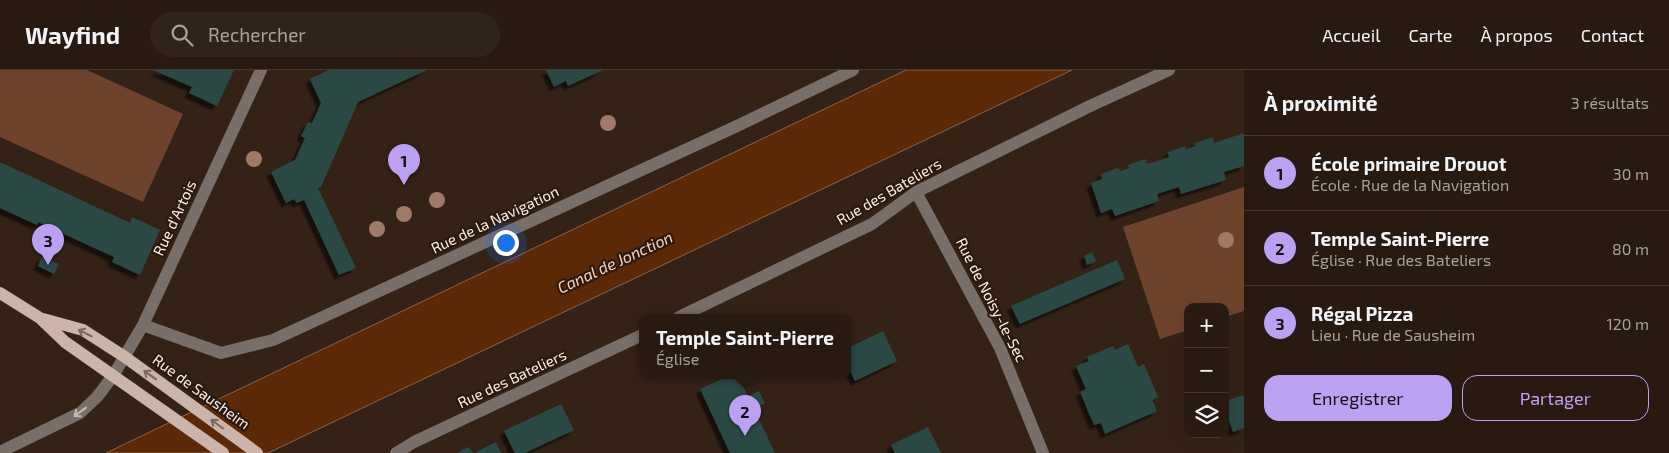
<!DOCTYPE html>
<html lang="fr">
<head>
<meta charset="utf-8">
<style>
	:root { --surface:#281a11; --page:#30231a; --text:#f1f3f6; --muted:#a5a19f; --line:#443831; --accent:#bca0f2 }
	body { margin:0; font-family:"Exo 2",sans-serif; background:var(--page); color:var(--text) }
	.controls { position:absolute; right:15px; bottom:15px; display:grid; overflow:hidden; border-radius:10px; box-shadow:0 5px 20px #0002 }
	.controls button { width:45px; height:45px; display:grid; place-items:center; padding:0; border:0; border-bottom:1px solid var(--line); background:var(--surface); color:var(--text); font:25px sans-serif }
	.you { position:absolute; left:505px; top:172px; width:18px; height:18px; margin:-12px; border:4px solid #fff; border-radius:50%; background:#1a73e8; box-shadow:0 0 0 8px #1a73e833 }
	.badge { display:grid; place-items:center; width:32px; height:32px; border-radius:50%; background:var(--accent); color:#111; font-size:16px; font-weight:700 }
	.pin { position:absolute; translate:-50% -41px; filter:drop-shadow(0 1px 2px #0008) }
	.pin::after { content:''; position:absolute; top:26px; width:18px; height:15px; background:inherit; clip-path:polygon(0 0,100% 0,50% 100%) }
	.popup { position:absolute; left:639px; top:244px; width:212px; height:65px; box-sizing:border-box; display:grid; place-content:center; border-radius:10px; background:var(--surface); filter:drop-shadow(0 1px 4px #0005); font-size:16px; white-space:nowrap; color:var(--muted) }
	.popup b { font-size:19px; color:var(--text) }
	.popup::after { content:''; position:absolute; left:50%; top:100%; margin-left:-10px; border:10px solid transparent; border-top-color:var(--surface) }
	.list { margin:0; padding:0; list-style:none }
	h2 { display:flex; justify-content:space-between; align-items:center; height:65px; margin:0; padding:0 20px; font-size:21px }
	h2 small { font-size:16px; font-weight:400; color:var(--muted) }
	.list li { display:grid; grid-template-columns:32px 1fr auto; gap:15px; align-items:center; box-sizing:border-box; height:75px; padding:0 20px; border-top:1px solid var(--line) }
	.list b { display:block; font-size:19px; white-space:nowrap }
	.list p { margin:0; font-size:16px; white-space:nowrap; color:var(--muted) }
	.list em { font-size:16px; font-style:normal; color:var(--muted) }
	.actions { display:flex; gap:10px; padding:15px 20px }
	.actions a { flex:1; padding:11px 0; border:1px solid var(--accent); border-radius:15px; text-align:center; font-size:18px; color:var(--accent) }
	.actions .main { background:var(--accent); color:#111 }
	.icon { flex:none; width:28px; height:28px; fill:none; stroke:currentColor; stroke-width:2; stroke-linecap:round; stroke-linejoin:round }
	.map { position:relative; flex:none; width:1244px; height:383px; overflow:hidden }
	header { display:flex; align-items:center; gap:30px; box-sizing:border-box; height:70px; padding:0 25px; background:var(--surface); border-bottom:1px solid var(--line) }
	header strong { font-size:24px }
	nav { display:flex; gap:28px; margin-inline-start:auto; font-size:18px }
	.search { width:350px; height:45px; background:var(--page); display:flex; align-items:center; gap:12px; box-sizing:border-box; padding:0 18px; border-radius:28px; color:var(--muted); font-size:19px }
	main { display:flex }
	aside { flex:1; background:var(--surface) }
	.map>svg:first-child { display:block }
	.green { fill:#6d432b }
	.water { fill:#5b2906; stroke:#8b644a }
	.building { fill:#2c4945; filter:url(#shadow) }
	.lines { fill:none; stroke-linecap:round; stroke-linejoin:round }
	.minor { stroke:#796e68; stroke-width:12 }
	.major { stroke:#cbb5aa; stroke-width:12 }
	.tree { fill:#9f7a66 }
	.oneway { stroke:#7b675c }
	.oneway2 { stroke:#c8bbb4 }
	.labels { text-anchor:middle; stroke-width:4.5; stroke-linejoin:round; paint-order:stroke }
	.street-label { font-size:15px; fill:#fceee7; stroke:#2b190e }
	.water-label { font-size:16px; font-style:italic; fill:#f5d3c1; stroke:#2b190e }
</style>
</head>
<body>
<header>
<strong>Wayfind</strong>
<div class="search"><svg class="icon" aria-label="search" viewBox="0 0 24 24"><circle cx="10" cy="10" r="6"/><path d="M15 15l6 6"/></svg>Rechercher</div>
<nav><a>Accueil</a><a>Carte</a><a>À propos</a><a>Contact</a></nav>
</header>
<main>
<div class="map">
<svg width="1244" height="383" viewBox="0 0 1244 383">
	<defs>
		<filter id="shadow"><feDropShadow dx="-4.5" dy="4.5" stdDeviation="1" flood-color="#0009"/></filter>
	</defs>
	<rect width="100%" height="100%" fill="#352217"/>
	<path class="green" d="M0,0H87L183,44L143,132L0,67Z
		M1244,117V241L1225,247V237H1188V260L1160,269L1123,157Z"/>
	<path class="water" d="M906,0H1072L268,383H106Z"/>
	<path class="building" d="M153,0H234L217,36L189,23L192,17Z
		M329,0H427L358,32L321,117L318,118L356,198L339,205L304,130L297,133L294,129L286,133L271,102L295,90L305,68L301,66L308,52L312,53L321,33L310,9Z
		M546,0H603L568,16L566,11L554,17Z
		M1244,63V96L1224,102L1226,110L1181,124L1179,117L1157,124L1159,131L1115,146L1112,139L1101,143L1091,113L1102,109L1101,104L1118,98L1120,101L1129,98L1128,95L1145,89L1147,94L1158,91L1169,87L1168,82L1185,76L1186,79L1196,76L1195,73L1213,67L1214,73Z
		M0,92L130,153L132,147L160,160L140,205L112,192L114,187L38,152L37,155L0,138Z
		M1092,182L1096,191L1087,195L1084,186Z
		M42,187L59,194L54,204L38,196Z
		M1117,190L1125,209L1020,254L1011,236Z
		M883,261L897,291L855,311L848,296V278Z
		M1128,274L1138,297L1144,294L1158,327L1152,330L1157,341L1105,364L1101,353L1094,355L1080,322L1086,319L1076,296L1089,291L1087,287L1113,276L1115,280Z
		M731,305H738L748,326L759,321L765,333L754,339L775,383H730L700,319Z
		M1244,325V358L1233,362L1225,340V331Z
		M561,334L574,360L525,383H515L504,361Z
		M928,357L941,383H895L891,375Z
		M496,372L501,383H475L484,378Z
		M469,377L473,383H457Z"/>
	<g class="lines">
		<path class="minor" d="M916,122L1000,278L1043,383
			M679,247L872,154L916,122L1090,36L1169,0
			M143,255L221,283L273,270L737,56L853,0
			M0,382L80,343L97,327L113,306L143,255L261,0
			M396,383L414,372L642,265"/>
		<path class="major" d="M0,223L40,248L65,272L223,383
			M43,249L83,260L125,287L257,383"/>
	</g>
	<g class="tree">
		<circle cx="608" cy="53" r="8"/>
		<circle cx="254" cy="89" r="8"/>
		<circle cx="437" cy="130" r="8"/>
		<circle cx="404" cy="144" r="8"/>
		<circle cx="377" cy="159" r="8"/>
		<circle cx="1226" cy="170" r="8"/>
	</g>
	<defs><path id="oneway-shaft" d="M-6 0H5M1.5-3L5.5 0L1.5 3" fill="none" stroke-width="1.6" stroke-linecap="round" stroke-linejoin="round" transform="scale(1.25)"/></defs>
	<g class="oneway">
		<use href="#oneway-shaft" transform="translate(85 263) rotate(-153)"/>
		<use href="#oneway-shaft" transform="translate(150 305) rotate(-144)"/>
		<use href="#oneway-shaft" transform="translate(217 354) rotate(-143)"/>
	</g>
	<use class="oneway2" href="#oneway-shaft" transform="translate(80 342) rotate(144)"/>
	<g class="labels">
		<g class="street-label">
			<text transform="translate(889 122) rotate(-30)" y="5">Rue des Bateliers</text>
			<text transform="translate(175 148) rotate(-65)" y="5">Rue d'Artois</text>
			<text transform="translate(495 150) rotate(-25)" y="5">Rue de la Navigation</text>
			<text transform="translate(991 230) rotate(63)" y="5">Rue de Noisy-le-Sec</text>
			<text transform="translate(512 309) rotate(-25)" y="5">Rue des Bateliers</text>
			<text transform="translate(201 322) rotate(36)" y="5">Rue de Sausheim</text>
		</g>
		<g class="water-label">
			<text transform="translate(615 192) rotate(-25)" y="6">Canal de Jonction</text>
		</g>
	</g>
</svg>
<div class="controls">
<button>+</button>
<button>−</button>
<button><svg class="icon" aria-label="layers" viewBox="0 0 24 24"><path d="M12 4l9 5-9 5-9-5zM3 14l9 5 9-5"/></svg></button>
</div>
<div class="you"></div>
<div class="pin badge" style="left:404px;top:115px">1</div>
<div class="pin badge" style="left:745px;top:366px">2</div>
<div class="popup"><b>Temple Saint-Pierre</b>Église</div>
<div class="pin badge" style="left:48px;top:195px">3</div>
</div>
<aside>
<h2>À proximité<small>3 résultats</small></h2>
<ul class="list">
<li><span class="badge">1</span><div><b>École primaire Drouot</b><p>École · Rue de la Navigation</p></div><em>30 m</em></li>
<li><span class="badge">2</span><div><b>Temple Saint-Pierre</b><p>Église · Rue des Bateliers</p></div><em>80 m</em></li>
<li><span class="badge">3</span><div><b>Régal Pizza</b><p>Lieu · Rue de Sausheim</p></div><em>120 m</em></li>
</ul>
<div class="actions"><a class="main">Enregistrer</a><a>Partager</a></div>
</aside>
</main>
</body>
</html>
